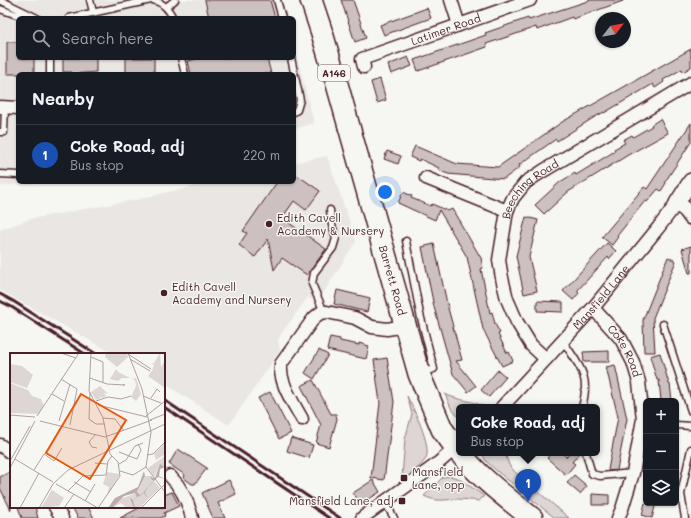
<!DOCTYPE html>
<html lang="en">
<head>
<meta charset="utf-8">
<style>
	:root { --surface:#171b24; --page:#20242c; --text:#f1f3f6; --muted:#9ea1a6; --line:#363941; --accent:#a6949b }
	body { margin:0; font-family:Mali,sans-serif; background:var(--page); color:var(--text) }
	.controls { position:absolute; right:12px; bottom:12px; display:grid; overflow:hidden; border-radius:6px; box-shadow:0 1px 3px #0004 }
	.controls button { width:36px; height:36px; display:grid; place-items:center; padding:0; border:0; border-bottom:1px solid var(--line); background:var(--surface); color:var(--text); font:20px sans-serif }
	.compass { position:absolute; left:595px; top:12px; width:36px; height:36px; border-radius:50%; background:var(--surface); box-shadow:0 1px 3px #0004; rotate:59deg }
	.you { position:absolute; left:385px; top:192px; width:14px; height:14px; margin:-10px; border:3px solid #fff; border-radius:50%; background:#1a73e8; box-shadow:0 0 0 6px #1a73e833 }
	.badge { display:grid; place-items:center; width:26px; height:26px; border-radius:50%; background:var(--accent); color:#fff; font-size:13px; font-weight:700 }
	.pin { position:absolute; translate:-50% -33px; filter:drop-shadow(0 1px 2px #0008) }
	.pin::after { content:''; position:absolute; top:21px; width:14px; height:12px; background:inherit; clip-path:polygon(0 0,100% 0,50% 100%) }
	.popup { position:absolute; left:456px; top:404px; width:144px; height:52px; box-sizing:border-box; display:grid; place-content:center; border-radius:6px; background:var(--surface); filter:drop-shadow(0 1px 3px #0005); font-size:13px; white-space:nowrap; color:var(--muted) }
	.popup b { font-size:15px; color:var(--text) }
	.popup::after { content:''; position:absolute; left:50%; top:100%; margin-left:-8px; border:8px solid transparent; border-top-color:var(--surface) }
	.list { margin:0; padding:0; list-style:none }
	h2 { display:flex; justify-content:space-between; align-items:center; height:52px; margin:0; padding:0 16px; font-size:17px }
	h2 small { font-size:13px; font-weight:400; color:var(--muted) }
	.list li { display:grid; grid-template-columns:26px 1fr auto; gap:12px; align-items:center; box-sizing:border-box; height:60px; padding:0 16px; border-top:1px solid var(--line) }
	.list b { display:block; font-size:15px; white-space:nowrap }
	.list p { margin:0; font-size:13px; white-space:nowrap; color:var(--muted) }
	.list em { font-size:13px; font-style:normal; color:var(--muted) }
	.icon { flex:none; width:22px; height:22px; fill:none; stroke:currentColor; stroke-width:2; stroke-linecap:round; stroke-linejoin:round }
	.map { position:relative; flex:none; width:691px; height:518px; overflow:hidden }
	.search { position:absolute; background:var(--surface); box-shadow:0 1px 3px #0004; left:16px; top:16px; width:280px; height:44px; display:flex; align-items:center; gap:10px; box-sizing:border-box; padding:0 14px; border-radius:6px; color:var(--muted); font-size:15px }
	.panel { position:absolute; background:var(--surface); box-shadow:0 1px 3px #0004; left:16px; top:72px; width:280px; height:112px; border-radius:6px }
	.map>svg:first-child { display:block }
	.built { fill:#e9e6e3 }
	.green { fill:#ddd6d5; stroke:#947a80 }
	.building { fill:#ccc1c0; stroke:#4a1f2b }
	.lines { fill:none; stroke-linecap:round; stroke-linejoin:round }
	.service-casing { stroke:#4a1f2b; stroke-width:9 }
	.minor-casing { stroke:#4a1f2b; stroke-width:15 }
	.tertiary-casing { stroke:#4a1f2b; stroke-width:18 }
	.trunk-casing { stroke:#4a1f2b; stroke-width:24 }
	.service { stroke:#f6f6f2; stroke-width:6 }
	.minor { stroke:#f6f6f2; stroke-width:12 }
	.tertiary { stroke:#f6f6f2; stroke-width:15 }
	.trunk { stroke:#f6f6f2; stroke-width:21 }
	.rail { stroke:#4a1f2b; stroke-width:3 }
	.poi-dot { fill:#4a1f2b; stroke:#f6f6f2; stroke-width:1.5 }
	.labels { text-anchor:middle; stroke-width:3; stroke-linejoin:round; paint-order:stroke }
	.shield { fill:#f6f6f2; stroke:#7e6067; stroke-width:1 }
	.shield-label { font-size:10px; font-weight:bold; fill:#4a1f2b }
	.street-label { font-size:11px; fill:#4a1f2b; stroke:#f6f6f2 }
	.poi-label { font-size:11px; fill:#4a1f2b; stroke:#f6f6f2; text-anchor:start }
	.inset-road { fill:none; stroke:#b1a0a2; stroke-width:1 }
	.view { fill:#e8590c; fill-opacity:0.15; stroke:#e8590c; stroke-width:2 }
	.inset-edge { fill:none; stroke:#4a1f2b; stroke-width:2 }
</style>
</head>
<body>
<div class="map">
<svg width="691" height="518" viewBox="0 0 691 518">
	<rect width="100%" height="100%" fill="#f6f6f2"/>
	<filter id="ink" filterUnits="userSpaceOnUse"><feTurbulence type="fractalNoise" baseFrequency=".025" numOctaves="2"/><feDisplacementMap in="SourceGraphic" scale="8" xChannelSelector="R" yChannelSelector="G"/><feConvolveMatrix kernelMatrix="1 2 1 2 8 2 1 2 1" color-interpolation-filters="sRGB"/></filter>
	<g filter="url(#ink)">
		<path class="built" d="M0,0H282L287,18H18V58H294V45L314,123L294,129V74H18V182H49L0,186Z
			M327,156L356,241L317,303L308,297L281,334L278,340L280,351L229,425L164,383V354H114L0,290V230L30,219L135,200L212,182H294V163Z"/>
		<path class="green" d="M445,394C458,401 473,400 485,407H459V418L451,408Z
			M407,396C413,408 432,445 426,458C422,466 411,473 404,480L402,477L405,439L412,414Z
			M482,453H505L509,465L515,472L569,518H555L498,472L486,461Z
			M450,476L458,478L484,496L479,501C471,500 463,499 456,499C442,500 437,502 424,496L443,477Z"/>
		<path class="building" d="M205,0H270L275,18H209Z
			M341,0H353L366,38L355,42Z
			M591,0H623V1L573,19L572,17L537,30L536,27L510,36L486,44L487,47L418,71L414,60L486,35L485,33L528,18L529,20Z
			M427,8L431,18L384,35L380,25Z
			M7,42H18V58H34V74H7Z
			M691,49V67L683,72L682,69L663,80L664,82L655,88L653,84L604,113V112L593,118L557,141L556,139L519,165L520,167L504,179L448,174L438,170L439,168L420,159L419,161L410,157L415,146L457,164L498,167L562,122Z
			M408,57L412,66L391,74L388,65Z
			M63,58H96V72L72,74V72H63Z
			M126,58H154V74H126Z
			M201,58H267L271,74H191L188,61Z
			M380,79L386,100L377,103L371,82Z
			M660,119L668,133L628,155L568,192L544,214L535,205L560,182L575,173L576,175L615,151L614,149L625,143L623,140L632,135L633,137L652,126L651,125Z
			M691,123V142L665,182L666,183L661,191L658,189L647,202L645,201L617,236L618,237L612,245L602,237L644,187L647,189Z
			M387,151L401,156L398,164L384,159Z
			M294,173L320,191L306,210L294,201L282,218L326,249L307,275L282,258L274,270L268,239L255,257L239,245L247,233L243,231L277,182H294Z
			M403,192L412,196L411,198L431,206L432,204L448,211L452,209L481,258L483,268L481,269L490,313L492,312L495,324L500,333L498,334L507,353L509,352L513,361L502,366L488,339L483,329L467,257L439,210L435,220L398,203Z
			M526,217L538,220L529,257L537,291L524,294L516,256Z
			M607,243L616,251L609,259L608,257L599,267L577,291L579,293L573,300L563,291Z
			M434,244L448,308L462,360L456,361L476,386L468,392L453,374L434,307L422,247Z
			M691,246V273H689L682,249Z
			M668,257L676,261L653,318L655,352H644L643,320Z
			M337,290L370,298L367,312L334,304Z
			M537,301L563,302V312L537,311Z
			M330,337L340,339V341L359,345V343L369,346L366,359L327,350Z
			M319,350L328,355L314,379L305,373Z
			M609,351V362H584L583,352Z
			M660,353L669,384H670L672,401H661L659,380H657L650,356Z
			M387,358L394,402L384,480L371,478L380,403L374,360Z
			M615,365L627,419L617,470L609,471L608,470L618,417L606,367Z
			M498,370L506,377L489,397L481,390Z
			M313,380L331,414H336L337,419L329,447L316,443L321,425L301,386Z
			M270,392L291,433L279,439L258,398Z
			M291,438L313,445L309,458L287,451Z
			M178,449L207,468L195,484H192L184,478L185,475L169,464Z
			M551,453H562L566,457L569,453H580L572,462L575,464L566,475L547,458Z
			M11,471V510L0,488V477Z
			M574,475L587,486L580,494L567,483Z
			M229,480L236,494L218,503L225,518H213L202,493Z
			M373,480L380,492L361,504L353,493Z
			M172,492L179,506L164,513L165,516L160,518H120L141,507H164V495Z
			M592,494L609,495V505H592Z
			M645,503H656L652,518L642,515Z
			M18,507H35L38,518H22Z
			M72,507H88L94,518H78Z"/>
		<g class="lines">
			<g class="service-casing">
				<path id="service" d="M0,0L37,18
					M90,0L93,12
					M153,0C163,3 168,8 173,18
					M277,0L282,18
					M166,7L175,0
					M0,9L23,17L32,18
					M69,18L151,0
					M181,58L185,74
					M291,58L300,100L297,110L294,112
					M50,74V58
					M0,132H4L5,107
					M0,174L18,175
					M406,241L420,314L434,369L422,372
					M324,312L312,284L314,273L333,248L336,238L332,225L330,210
					M663,324L691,411
					M563,341C579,366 591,375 582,407
					M676,425L691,426
					M586,453L592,474L600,476L633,473
					M385,502L394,518
					M685,518L681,494L691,449"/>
			</g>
			<g class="minor-casing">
				<g id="minor">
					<path d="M451,0L459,25"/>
					<path id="s1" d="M364,67L362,59L530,0"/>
					<path d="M0,107L18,108"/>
					<path d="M426,178L507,211"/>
					<path id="s2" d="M593,308L621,339L633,362L639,382L643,419L633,473L622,509L618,518"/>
					<path id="s3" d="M546,359L531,345L517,322L507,299L502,278L499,260L507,211L513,198L526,182L543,171L691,83"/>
					<path id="s4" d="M502,407L593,308L658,228L677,203"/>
					<path d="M302,419C293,402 279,383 281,364L314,318L320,313L327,312L355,318L372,327L387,329L405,326"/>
					<path d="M0,445L11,453"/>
					<path d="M170,476C182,488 188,501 192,518"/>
					<path d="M55,507L62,518"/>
					<path d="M362,518L437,464L459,445"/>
				</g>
			</g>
			<g class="tertiary-casing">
				<path id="tertiary" d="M691,181L677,203L686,210L691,217"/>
			</g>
			<g class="trunk-casing">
				<g id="trunk">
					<path id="s5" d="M311,0L322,33L335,77L419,374L442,429L459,452"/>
					<path d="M460,453C480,478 507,498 532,518"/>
				</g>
			</g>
			<use href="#service" class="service"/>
			<use href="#minor" class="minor"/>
			<use href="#tertiary" class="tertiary"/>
			<use href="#trunk" class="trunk"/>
			<path class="rail" d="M0,294L13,301L96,354
				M0,301L10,306L85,354
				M164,400L340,518
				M164,407L329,518"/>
		</g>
	</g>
	<g class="poi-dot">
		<circle cx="269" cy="224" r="4"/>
		<circle cx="164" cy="293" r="4"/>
		<rect x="400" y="474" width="8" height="8" rx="2"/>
		<rect x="398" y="497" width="8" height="8" rx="2"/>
	</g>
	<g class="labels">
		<rect class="shield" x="318" y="65" width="32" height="16" rx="3"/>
		<g class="shield-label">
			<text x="334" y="77">A146</text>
		</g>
		<g class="street-label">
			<text dy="4" stroke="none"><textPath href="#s1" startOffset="97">Latimer Road</textPath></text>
			<text dy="4" stroke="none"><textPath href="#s3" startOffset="194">Beeching Road</textPath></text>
			<text dy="4" stroke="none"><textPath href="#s5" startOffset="292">Barrett Road</textPath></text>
			<text dy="4" stroke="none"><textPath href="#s4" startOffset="148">Mansfield Lane</textPath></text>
			<text dy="4" stroke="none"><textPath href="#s2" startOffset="54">Coke Road</textPath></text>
		</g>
		<g class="poi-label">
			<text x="277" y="222">Edith Cavell<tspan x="277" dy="13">Academy &amp; Nursery</tspan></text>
			<text x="172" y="291">Edith Cavell<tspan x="172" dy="13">Academy and Nursery</tspan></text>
			<text x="412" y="476">Mansfield<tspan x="412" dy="13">Lane, opp</tspan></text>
			<text x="394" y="505" text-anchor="end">Mansfield Lane, adj</text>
		</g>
	</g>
	<g transform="translate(10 353)">
		<rect width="155" height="155" fill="#f6f6f2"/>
		<path d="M96,0H117L118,4L107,14L95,4ZM150,0L151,14L155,8V35L138,23L142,18L144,12L141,10H144ZM0,11L12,13L23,22L17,35L0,29ZM106,16L108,19L120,25H112L108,28L100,26ZM126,25L131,41L126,48L121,44L126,33L125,27L122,26ZM0,30L18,37L22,43L31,46L34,53L28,61L0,60ZM90,33L98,41L94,40L96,43L93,45L89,43L91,45L86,47L81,39ZM155,90V101L146,107L144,101ZM155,103V113L150,112L144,124L138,115ZM97,119L110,121L97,143L99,134L93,131ZM135,123H142V129H145L150,135L129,155H117L111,150L102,155L110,146L127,140ZM42,137L54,145L49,153L31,155Z" fill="#ddd6d5"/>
		<path d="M150,111L155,114L150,116L149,123L155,126L148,124L139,133L135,139L137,145L134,140L123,147L125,155H124L120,145L123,147L127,144L125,140L114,143L102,155H98L105,145L128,134L134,118L135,123L127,139L130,142L133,140L143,128L140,124L145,125Z" fill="#bbadae"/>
		<path class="inset-road" d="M51,0L66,5M118,0L132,36L141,79L136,114L155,139M118,1L141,16M81,4L93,9V29M120,6L140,18M80,25L97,31L115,32H113M51,26L67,36L60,72M80,39L79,66L86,71H95M42,41L54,48M133,43L151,50M141,45L147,36L150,39M86,48L98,44L111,46L121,43M88,52L137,64M0,62L25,64M27,63L69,0M136,63L155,48M93,65L105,66L114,78M140,67L155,61M30,68L95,84L142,67M49,68L60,31M85,82L79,89L82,94L87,95M109,99L127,106L131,97L128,91M137,102L143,101L155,89M5,106L43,129M0,108L20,73M85,110L97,111M109,111L116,107L125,93L133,90M0,115L25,68M24,117L34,101L44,108L52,95M110,118L123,122L136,114M64,129L81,139M46,131L88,155L110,123L108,109L100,101L93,65L79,38L81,0M58,138L73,123L96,122L98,108L102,103M75,148L85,131M10,155L29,120M29,155L43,131L58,117L155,71M54,155L64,141M131,155L155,131"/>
		<path class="view" d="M71,41L116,67L80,126L36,100Z"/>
		<rect width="155" height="155" class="inset-edge"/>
	</g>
</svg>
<div class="controls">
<button>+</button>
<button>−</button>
<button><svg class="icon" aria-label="layers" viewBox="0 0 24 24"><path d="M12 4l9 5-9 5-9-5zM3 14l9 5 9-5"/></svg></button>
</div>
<svg class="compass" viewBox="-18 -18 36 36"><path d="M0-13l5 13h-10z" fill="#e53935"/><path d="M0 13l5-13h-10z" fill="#9ea1a6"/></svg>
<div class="you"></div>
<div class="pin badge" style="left:528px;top:502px;background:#1a4fb4">1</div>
<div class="popup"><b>Coke Road, adj</b>Bus stop</div>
<div class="search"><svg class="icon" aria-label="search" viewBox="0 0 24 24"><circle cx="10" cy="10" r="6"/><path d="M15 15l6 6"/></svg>Search here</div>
<section class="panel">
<h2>Nearby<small></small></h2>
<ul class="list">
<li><span class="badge" style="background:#1a4fb4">1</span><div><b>Coke Road, adj</b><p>Bus stop</p></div><em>220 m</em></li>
</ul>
</section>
</div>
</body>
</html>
